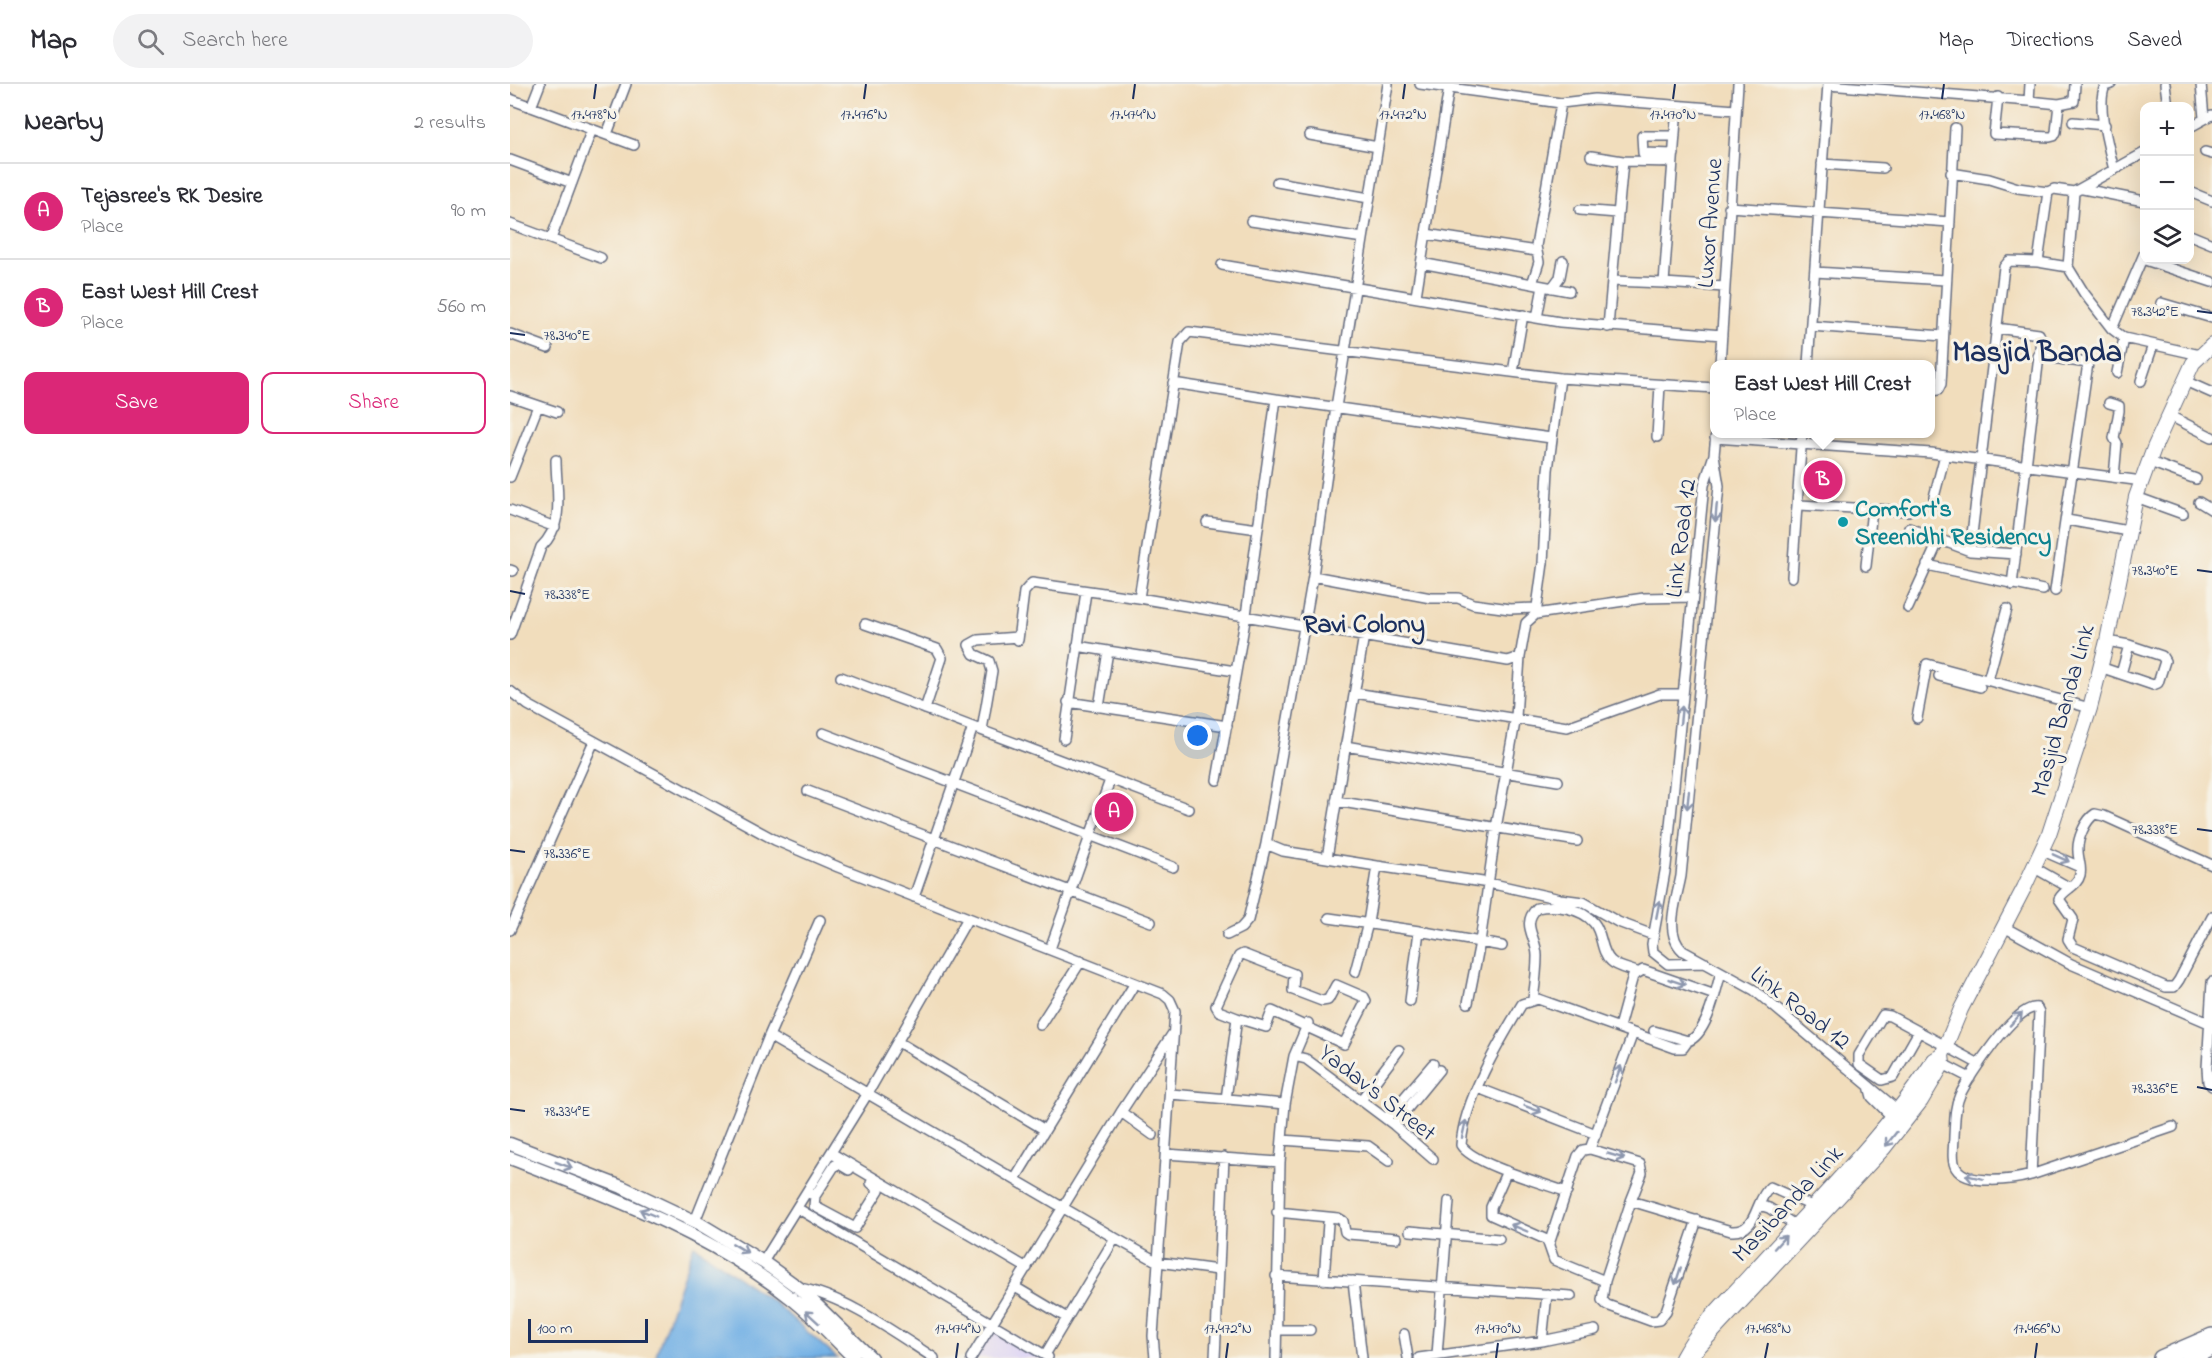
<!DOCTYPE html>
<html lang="en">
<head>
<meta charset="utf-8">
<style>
	:root { --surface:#fff; --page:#f2f2f3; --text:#2b2b33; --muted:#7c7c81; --line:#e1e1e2; --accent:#db2777 }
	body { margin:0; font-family:"Indie Flower",sans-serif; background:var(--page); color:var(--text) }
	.controls { position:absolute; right:18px; top:18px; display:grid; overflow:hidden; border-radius:12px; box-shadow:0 6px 24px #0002 }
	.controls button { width:54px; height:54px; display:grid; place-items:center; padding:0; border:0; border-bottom:2px solid var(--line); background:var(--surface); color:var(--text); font:30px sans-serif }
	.scale { position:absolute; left:18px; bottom:15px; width:120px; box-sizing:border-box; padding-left:6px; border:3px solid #1b2f5e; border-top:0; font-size:16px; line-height:21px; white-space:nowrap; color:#1b2f5e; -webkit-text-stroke:4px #f7f3e8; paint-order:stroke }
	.you { position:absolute; left:688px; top:652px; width:21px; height:21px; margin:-15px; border:4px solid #fff; border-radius:50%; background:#1a73e8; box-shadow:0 0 0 9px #1a73e833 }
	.badge { display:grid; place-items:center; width:39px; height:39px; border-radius:50%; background:var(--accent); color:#fff; font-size:20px; font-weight:700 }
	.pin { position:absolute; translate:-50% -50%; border:3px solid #fff; box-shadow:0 2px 6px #0006 }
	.popup { position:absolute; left:1200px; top:276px; width:225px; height:78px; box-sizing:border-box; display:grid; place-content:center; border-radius:12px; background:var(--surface); filter:drop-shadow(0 2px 4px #0005); font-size:20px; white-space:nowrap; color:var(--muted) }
	.popup b { font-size:22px; color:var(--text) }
	.popup::after { content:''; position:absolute; left:50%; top:100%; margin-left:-12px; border:12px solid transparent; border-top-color:var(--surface) }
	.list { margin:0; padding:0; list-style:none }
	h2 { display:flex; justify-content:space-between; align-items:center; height:78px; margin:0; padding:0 24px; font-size:26px }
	h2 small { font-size:20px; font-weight:400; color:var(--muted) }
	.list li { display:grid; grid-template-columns:39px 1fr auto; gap:18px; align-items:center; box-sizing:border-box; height:96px; padding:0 24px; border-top:2px solid var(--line) }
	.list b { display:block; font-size:22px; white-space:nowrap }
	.list p { margin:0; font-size:20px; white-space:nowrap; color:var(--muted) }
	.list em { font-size:20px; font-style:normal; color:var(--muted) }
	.actions { display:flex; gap:12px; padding:18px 24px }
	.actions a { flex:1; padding:14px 0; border:2px solid var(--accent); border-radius:12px; text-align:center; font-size:21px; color:var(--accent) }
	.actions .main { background:var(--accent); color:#fff }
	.icon { flex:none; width:33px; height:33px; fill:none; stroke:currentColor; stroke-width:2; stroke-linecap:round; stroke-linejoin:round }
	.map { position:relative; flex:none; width:1702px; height:1274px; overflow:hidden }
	header { display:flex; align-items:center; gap:36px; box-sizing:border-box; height:84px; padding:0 30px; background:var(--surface); border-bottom:2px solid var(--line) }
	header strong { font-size:28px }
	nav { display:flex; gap:33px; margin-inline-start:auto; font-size:21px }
	.search { width:420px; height:54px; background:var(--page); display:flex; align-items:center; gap:15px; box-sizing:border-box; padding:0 21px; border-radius:33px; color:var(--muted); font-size:22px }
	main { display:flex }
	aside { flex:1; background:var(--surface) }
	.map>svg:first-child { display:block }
	.built { fill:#ded5f5 }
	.water { fill:#72b0e5; stroke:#4670a2; stroke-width:1.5 }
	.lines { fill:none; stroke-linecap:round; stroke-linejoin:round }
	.minor-casing { stroke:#666c7f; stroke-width:12 }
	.tertiary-casing { stroke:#666c7f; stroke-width:15 }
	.secondary-casing { stroke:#666c7f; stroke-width:16 }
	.primary-casing { stroke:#666c7f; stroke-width:18 }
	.minor { stroke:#fff; stroke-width:9 }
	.tertiary { stroke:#fff; stroke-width:12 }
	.secondary { stroke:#fff; stroke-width:14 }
	.primary { stroke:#fff; stroke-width:15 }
	.oneway { stroke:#8d97ae }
	.ticks { fill:none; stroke:#1b2f5e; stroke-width:2 }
	.culture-dot { fill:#0f9aa8; stroke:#f7f3e8; stroke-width:2 }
	.labels { text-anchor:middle; stroke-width:6; stroke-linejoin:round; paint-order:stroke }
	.street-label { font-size:24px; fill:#1b2f5e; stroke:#f7f3e8 }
	.culture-label { font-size:24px; font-weight:bold; fill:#0d838f; stroke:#f7f3e8; text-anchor:start }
	.neighbourhood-label { font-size:26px; font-weight:bold; fill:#1b2f5e; stroke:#f7f3e8 }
	.district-label { font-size:30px; font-weight:bold; fill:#1b2f5e; stroke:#f7f3e8 }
	.ticks-label { font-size:15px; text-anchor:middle; fill:#1b2f5e; stroke:#f7f3e8; stroke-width:6; stroke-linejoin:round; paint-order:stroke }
</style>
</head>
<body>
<header>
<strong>Map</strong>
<div class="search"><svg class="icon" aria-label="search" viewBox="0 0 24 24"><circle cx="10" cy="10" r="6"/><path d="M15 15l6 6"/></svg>Search here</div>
<nav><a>Map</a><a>Directions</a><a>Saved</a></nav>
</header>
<main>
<aside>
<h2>Nearby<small>2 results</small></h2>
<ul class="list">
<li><span class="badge">A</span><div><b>Tejasree's RK Desire</b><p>Place</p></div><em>90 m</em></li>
<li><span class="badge">B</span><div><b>East West Hill Crest</b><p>Place</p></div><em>560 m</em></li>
</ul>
<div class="actions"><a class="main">Save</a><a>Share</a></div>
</aside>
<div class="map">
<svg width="1702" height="1274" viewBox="0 0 1702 1274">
	<rect width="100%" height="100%" fill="#f7f3e8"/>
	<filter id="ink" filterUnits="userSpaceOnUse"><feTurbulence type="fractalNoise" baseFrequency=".0167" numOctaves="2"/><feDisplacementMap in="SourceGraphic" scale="12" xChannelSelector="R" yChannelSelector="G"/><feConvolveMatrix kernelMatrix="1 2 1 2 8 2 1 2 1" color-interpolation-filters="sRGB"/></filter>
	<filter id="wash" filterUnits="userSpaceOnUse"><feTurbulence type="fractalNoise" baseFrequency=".008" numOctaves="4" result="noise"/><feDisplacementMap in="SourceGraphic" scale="24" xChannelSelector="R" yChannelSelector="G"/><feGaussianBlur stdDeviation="1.35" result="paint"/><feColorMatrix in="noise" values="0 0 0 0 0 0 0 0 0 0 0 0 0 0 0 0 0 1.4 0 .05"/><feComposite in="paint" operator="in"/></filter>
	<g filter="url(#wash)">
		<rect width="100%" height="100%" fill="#f1ddbc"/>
		<path class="built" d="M482,1238L540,1274H461Z"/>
		<path class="water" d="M184,1161L267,1221L327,1274H150L146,1271Z"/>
	</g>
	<g filter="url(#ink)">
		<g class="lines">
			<g class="minor-casing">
				<path id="minor" d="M910,0L1051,19L1085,15L1226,26
					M1601,0L1595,2C1586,22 1599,64 1604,86
					M1655,0L1658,22
					M1691,0L1694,34
					M1318,1L1519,17L1520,0
					M1488,13L1484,50L1540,53L1544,52L1546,48L1549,20L1564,17L1565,0
					M0,15L124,61
					M1519,17L1549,20
					M21,23L30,0
					M1563,38L1595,41
					M1680,43L1702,31
					M97,50L116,0
					M800,51L868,63
					M1695,68L1702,70
					M1164,70L1133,69L1132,52H1165
					M1081,72L1113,77
					M0,76L62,99
					M1163,78L1113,77L1102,197L1154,199L1167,22
					M1312,80L1373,84
					M1441,89L1479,95L1508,104L1538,108L1544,105L1564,108L1634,69
					M767,98L859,114
					M1573,105L1634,117
					M1564,108L1558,183L1574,209L1602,245L1614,254L1690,271
					M1680,108L1702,117
					M1219,123L1440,138
					M1070,126L1107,129
					M741,137L853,154
					M0,140L91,174
					M916,150L1026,167
					M1680,151L1702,160
					M41,155L82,45
					M1632,175L1702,198
					M1528,178L1558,183
					M911,179L1059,207
					M712,181L1050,238L1212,251
					M1305,188L1435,196
					M1154,199L1214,203
					M1022,200L1029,178L1026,162L1051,19
					M1042,204L1050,193L1053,177
					M906,212L939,3
					M1651,219L1702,234
					M1027,234L1033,202
					M1301,242L1433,252
					M1098,243L1102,197
					M1487,244L1529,250L1531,255L1502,501
					M1602,245L1634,170
					M0,250L38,264
					M1528,272L1578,279L1545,507
					M1210,280L1228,0
					M1298,280L1318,0
					M1003,288L1013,231
					M1607,289L1614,254
					M1631,297L1643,261
					M1675,297L1702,309
					M663,299L766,315
					M1421,307L1428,306L1431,300L1445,44
					M0,312L47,328
					M1599,319L1609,322V327L1604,354L1607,359L1604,393
					M1660,332L1702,353
					M1206,350L1204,371L1209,402L1171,792C1167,815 1153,849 1173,867L1244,906L1390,1028
					M1147,353L1150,301
					M1205,354L1421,369L1632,397
					M1640,378L1686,395
					M0,393L28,322
					M1424,413L1435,371
					M1626,413L1673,430
					M1689,418L1702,426
					M1289,421L1398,427
					M0,426L45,443
					M1557,436L1618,447
					M697,438L748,445
					M1399,444L1460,467L1506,470
					M1460,467L1494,183L1499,177L1528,178L1538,108
					M1417,481L1533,506
					M1356,482L1362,425
					M0,486L3,487
					M803,492L921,514H948L963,520L1000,525L1026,524
					M1282,493L1292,350
					M1183,513L1134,514L1026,530L1033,479L1038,386L1050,294L1205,304
					M629,514L670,258L679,248L1050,294
					M1398,524L1429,456
					M355,540L427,565L432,574L415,625
					M0,551L31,463C56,439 46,407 46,376
					M508,556L514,508L522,499L629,514L998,577L1010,573L1016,539L1026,530
					M567,562L598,567
					M1590,583L1643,601L1648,599L1655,577L1652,572L1619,561L1597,557
					M1611,590L1619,561
					M1429,592L1470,603
					M331,593L679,725
					M1478,596L1497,525
					M0,607L18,621L265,756L328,783L653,910L660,916L665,927L643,1252L645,1274
					M845,609L1057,643L1150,610H1173
					M558,618L717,642
					M589,623L598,567L725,587
					M1407,634L1417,580L1580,624
					M472,646L482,587L479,577L464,570L459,561L468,556L508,553
					M313,649L663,783
					M554,655L576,508
					M835,662L1048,697
					M707,696L736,531L766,315L1041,354
					M298,707L641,838
					M826,717L1067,757
					M1531,766L1570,783
					M817,774L854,551
					M1702,781L1594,732L1585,730C1575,736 1567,756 1568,767C1568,775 1572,783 1570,791C1567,803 1554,805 1549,815L1563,835L1558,855L1563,863L1656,903H1664L1669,896L1702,833
					M867,782L773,767L756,760L803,492L826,323L878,0
					M1523,783L1560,804
					M404,813L463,643
					M819,834L909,847
					M1494,843L1561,880L1699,939
					M0,846L84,657
					M717,851L731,844L738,836L756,760
					M540,865L600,696
					M1196,879L1158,880L1143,868L1142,860L1156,782L1194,401L1204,371
					M845,888L858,839L867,782L979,799L1050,815L1073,818L1108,838L1143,851
					M1702,898L1697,984L1698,998L1702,1002
					M1023,915C1025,901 1027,886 1027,872C1027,853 1010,841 1027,824C1045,820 1072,824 1084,839C1093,850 1090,867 1101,877C1107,883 1119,885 1127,888
					M900,917L909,847L970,858L986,744L1006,633L1010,573
					M958,919L970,858L992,862
					M530,941L571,877
					M1109,943L1123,892L1133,886L1205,911
					M1144,947L1178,957C1197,951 1206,906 1211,888
					M1408,949L1383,993L1372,996L1349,980V971L1373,931L1380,932L1469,980
					M259,952L605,1154L535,1271
					M388,958L535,1046
					M784,972L798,939
					M1433,980L1460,994
					M1359,1002L1362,1013L1383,1034
					M968,1004L1086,1050
					M661,1010L775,1020
					M716,1015L727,934L709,927L706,922L729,872L733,870L784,890L783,906L812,917L818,916L826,901L854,913L856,917L834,960L762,927L756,943L727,934
					M851,1016L889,966
					M611,1028L643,1051
					M876,1035L923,980
					M884,1041L929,986
					M772,1056L858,1062L879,1077
					M1080,1065L1123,949
					M321,1069L517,1184
					M656,1070L770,1078
					M997,1087L981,1123V1131L1037,1156L1044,1176L1095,1197L1092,1216L1097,1221L1141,1237L1149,1236L1156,1227L1187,1136
					M1521,1091L1529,928L1527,924C1506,920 1459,992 1450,1011C1444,1024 1445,1038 1444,1052C1444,1062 1441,1076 1446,1084C1457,1102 1504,1096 1521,1091L1663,1043
					M505,1095L625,899
					M297,1108L305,1112L304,1122L345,1144L369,1106L361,1099
					M1057,1108C1035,1100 962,1080 951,1061C954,1016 989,958 1012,920L1028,915L1165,964H1173L1178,957
					M305,1112L325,1081L329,1080L339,1086
					M1249,1121L1259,1124L1285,1141
					M287,1124L538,1273
					M767,1128L828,1134L833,1137L835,1148L838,1150L887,1154
					M185,1137L259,952L310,836
					M900,1147L989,1155
					M605,1154L648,1178L708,1186
					M1039,1160L1068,1072L1073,1066L1080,1065L1130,1080L1132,1089L1121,1117L1221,1147C1248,1149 1244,1117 1260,1103L1302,1122
					M253,1178L358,1009L458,834
					M766,1192L1061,1212
					M814,1196L818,1139
					M843,1197L852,1274
					M1095,1197L1121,1117
					M505,1203L557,1234
					M289,1204C335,1212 385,1249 424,1274
					M767,1246H800
					M894,1250L898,1274
					M1032,1257L1037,1210
					M927,1271L939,1117
					M461,1274L611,1028L663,949
					M705,1274L714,1073
					M766,1274L770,1078L775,1020L784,972L796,975L884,1041L923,1075
					M909,1274L1032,1257L1085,1246"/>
			</g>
			<g class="tertiary-casing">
				<path id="tertiary" d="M0,1060L112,1103L190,1140L253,1178L289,1204L361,1274
					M0,1074C98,1112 198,1148 281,1214C304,1232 324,1254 344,1274"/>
			</g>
			<g class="secondary-casing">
				<path id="secondary" d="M1184,1268L1374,1064L1411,1017L1433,980L1432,971
					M1172,1274C1189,1242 1218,1216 1242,1189C1305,1119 1372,1055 1424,976L1432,971L1451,925L1514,804L1539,750L1580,624L1597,557L1626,413L1644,364L1683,279L1702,261"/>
			</g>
			<g class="primary-casing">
				<path id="primary" d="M1651,1274L1702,1252
					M1679,1274L1702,1264"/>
			</g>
			<use href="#minor" class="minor"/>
			<use href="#tertiary" class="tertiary"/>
			<use href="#secondary" class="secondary"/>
			<use href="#primary" class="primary"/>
		</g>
		<defs><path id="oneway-shaft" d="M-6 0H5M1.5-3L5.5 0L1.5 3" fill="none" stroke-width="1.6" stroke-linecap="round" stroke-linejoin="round" transform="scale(1.5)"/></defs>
		<g class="oneway">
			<use href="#oneway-shaft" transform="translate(1206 429) rotate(95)"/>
			<use href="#oneway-shaft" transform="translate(1171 631) rotate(-84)"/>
			<use href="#oneway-shaft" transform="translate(1178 716) rotate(96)"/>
			<use href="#oneway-shaft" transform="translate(1551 774) rotate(24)"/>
			<use href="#oneway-shaft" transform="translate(1148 825) rotate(-79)"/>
			<use href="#oneway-shaft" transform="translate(1167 898) rotate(19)"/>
			<use href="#oneway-shaft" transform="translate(1506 935) rotate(-47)"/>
			<use href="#oneway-shaft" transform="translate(1108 990) rotate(-70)"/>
			<use href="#oneway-shaft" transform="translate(1023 1025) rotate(21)"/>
			<use href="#oneway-shaft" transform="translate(954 1045) rotate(-77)"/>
			<use href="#oneway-shaft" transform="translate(1381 1055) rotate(128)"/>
			<use href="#oneway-shaft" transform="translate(1106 1072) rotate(16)"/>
			<use href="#oneway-shaft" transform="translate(54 1081) rotate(21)"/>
			<use href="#oneway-shaft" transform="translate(1464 1093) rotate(-168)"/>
			<use href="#oneway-shaft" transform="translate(138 1129) rotate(-157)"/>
			<use href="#oneway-shaft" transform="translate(1009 1144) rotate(-157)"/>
			<use href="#oneway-shaft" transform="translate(1270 1158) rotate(-48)"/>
			<use href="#oneway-shaft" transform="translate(230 1164) rotate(31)"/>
			<use href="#oneway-shaft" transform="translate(1168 1192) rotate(108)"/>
			<use href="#oneway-shaft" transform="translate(302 1233) rotate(-138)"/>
		</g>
	</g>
	<path class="ticks" d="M84,15L86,0M354,15L356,0M623,15L625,0M893,15L895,0M1163,15L1165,0M1432,15L1434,0M1687,227L1702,229M0,249L15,251M1687,486L1702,488M0,507L15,510M1687,745L1702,747M0,766L15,768M1687,1003L1702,1006M0,1025L15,1027M446,1274L448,1259M716,1274L718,1259M986,1274L988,1259M1255,1274L1258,1259M1525,1274L1527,1259"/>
	<circle class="culture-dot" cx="1333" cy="438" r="6"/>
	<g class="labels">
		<g class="street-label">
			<text transform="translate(1199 139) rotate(-86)" y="8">Luxor Avenue</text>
			<text transform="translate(1170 454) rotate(-83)" y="8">Link Road 12</text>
			<text transform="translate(1552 626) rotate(-74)" y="8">Masjid Banda Link</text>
			<text transform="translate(1291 923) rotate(38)" y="8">Link Road 12</text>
			<text transform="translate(868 1008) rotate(38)" y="8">Yadav's Street</text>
			<text transform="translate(1277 1119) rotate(-47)" y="8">Masibanda Link</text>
		</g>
		<g class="culture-label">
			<text x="1345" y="432">Comfort's<tspan x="1345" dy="28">Sreenidhi Residency</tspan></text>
		</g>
		<g class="neighbourhood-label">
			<text x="854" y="548">Ravi Colony</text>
		</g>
		<g class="district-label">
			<text x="1527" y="277">Masjid Banda</text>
		</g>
	</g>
	<g class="ticks-label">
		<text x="84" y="35">17.478°N</text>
		<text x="354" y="35">17.476°N</text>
		<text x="623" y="35">17.474°N</text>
		<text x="893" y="35">17.472°N</text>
		<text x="1163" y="35">17.470°N</text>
		<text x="1432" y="35">17.468°N</text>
		<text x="1645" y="232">78.342°E</text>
		<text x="57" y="256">78.340°E</text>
		<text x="1645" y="491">78.340°E</text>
		<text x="57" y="515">78.338°E</text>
		<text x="1645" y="750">78.338°E</text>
		<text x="57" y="774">78.336°E</text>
		<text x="1645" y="1009">78.336°E</text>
		<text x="57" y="1032">78.334°E</text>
		<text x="448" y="1249">17.474°N</text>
		<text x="718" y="1249">17.472°N</text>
		<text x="988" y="1249">17.470°N</text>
		<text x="1258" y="1249">17.468°N</text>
		<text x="1527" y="1249">17.466°N</text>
	</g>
</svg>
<div class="controls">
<button>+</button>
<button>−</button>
<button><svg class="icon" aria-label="layers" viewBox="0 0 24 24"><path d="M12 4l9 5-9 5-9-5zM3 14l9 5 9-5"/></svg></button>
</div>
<div class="scale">100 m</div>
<div class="you"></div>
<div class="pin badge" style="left:604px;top:728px">A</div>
<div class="pin badge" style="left:1313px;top:396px">B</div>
<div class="popup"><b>East West Hill Crest</b>Place</div>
</div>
</main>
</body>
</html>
